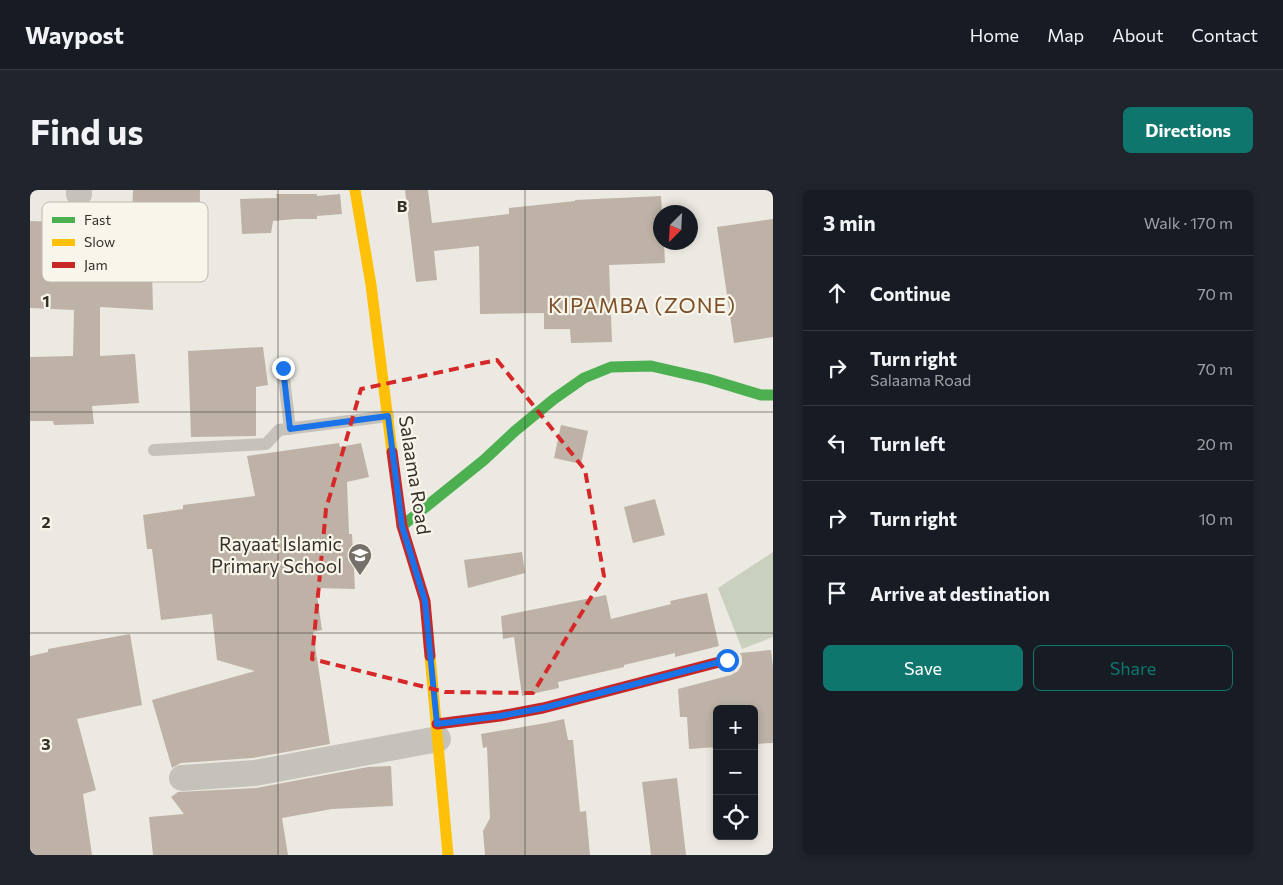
<!DOCTYPE html>
<html lang="en">
<head>
<meta charset="utf-8">
<style>
	:root { --surface:#171b24; --page:#20242c; --text:#f1f3f6; --muted:#9ea1a6; --line:#363941; --accent:#0f766e }
	body { margin:0; font-family:Commissioner,sans-serif; background:var(--page); color:var(--text) }
	.controls { position:absolute; right:15px; bottom:15px; display:grid; overflow:hidden; border-radius:8px; box-shadow:0 2px 8px #0003 }
	.controls button { width:45px; height:45px; display:grid; place-items:center; padding:0; border:0; border-bottom:1px solid var(--line); background:var(--surface); color:var(--text); font:25px sans-serif }
	.compass { position:absolute; left:623px; top:15px; width:45px; height:45px; border-radius:50%; background:var(--surface); box-shadow:0 2px 8px #0003; rotate:204deg }
	.stop { position:absolute; width:15px; height:15px; margin:-11px; border:4px solid #1a73e8; border-radius:50%; background:#fff }
	.stop.end { background:#1a73e8; border-color:#fff; box-shadow:0 1px 5px #0008 }
	.list { margin:0; padding:0; list-style:none }
	h2 { display:flex; justify-content:space-between; align-items:center; height:65px; margin:0; padding:0 20px; font-size:21px }
	h2 small { font-size:16px; font-weight:400; color:var(--muted) }
	.list li { display:grid; grid-template-columns:32px 1fr auto; gap:15px; align-items:center; box-sizing:border-box; height:75px; padding:0 20px; border-top:1px solid var(--line) }
	.list b { display:block; font-size:19px; white-space:nowrap }
	.list p { margin:0; font-size:16px; white-space:nowrap; color:var(--muted) }
	.list em { font-size:16px; font-style:normal; color:var(--muted) }
	.actions { display:flex; gap:10px; padding:15px 20px }
	.actions a { flex:1; padding:11px 0; border:1px solid var(--accent); border-radius:8px; text-align:center; font-size:18px; color:var(--accent) }
	.actions .main { background:var(--accent); color:#fff }
	.icon { flex:none; width:28px; height:28px; fill:none; stroke:currentColor; stroke-width:2; stroke-linecap:round; stroke-linejoin:round }
	.map { position:relative; flex:none; width:743px; height:665px; overflow:hidden; border-radius:8px }
	header { display:flex; align-items:center; gap:30px; box-sizing:border-box; height:70px; padding:0 25px; background:var(--surface); border-bottom:1px solid var(--line) }
	header strong { font-size:24px }
	nav { display:flex; gap:28px; margin-inline-start:auto; font-size:18px }
	.intro { display:flex; align-items:center; justify-content:space-between; box-sizing:border-box; height:120px; padding:0 30px }
	h1 { margin:0; font-size:35px }
	.button { padding:12px 22px; border-radius:8px; background:var(--accent); color:#fff; font-size:18px; font-weight:700 }
	main { display:flex; gap:30px; padding:0 30px }
	aside { flex:1; background:var(--surface); border-radius:8px; box-shadow:0 2px 8px #0003 }
	.map>svg:first-child { display:block }
	.green { fill:#c9d1be }
	.building { fill:#beb2a6 }
	.lines { fill:none; stroke-linecap:round; stroke-linejoin:round }
	.lane { stroke:#c5c2bb; stroke-width:12 }
	.street { stroke:#c5c2bb; stroke-width:26 }
	.fast { stroke:#4caf50; stroke-width:11 }
	.slow { stroke:#ffc107; stroke-width:11 }
	.jam { stroke:#c62828; stroke-width:11 }
	.route { stroke:#1a73e8; stroke-width:6 }
	.marked { fill:none; stroke:#d62828; stroke-width:4; stroke-dasharray:10 6; stroke-linejoin:round }
	.grid { fill:none; stroke:#35302a; stroke-width:1; stroke-opacity:0.55 }
	.labels { text-anchor:middle; stroke-width:4.5; stroke-linejoin:round; paint-order:stroke }
	.street-label { font-size:19px; fill:#35302a; stroke:#f8f5ea }
	.poi-label { font-size:19px; fill:#35302a; stroke:#f8f5ea; text-anchor:end }
	.quarter-label { font-size:21px; letter-spacing:1px; fill:#7c502b; stroke:#f8f5ea }
	.key { fill:#f8f5ea; stroke:#bebab0; stroke-width:1 }
	.key-label { font-size:14px; fill:#35302a }
	.grid-label { font-size:16px; text-anchor:middle; font-weight:bold; fill:#35302a; stroke:#f8f5ea; stroke-width:4.5; stroke-linejoin:round; paint-order:stroke }
</style>
</head>
<body>
<header>
<strong>Waypost</strong>
<nav><a>Home</a><a>Map</a><a>About</a><a>Contact</a></nav>
</header>
<div class="intro"><h1>Find us</h1><a class="button">Directions</a></div>
<main>
<div class="map">
<svg width="743" height="665" viewBox="0 0 743 665">
	<rect width="100%" height="100%" fill="#ece9e2"/>
	<path class="green" d="M743,362V447L712,459L688,398Z"/>
	<path class="building" d="M103,0H170L169,67L154,66V81L122,80L123,120L70,117V166L105,164L109,213L62,216L64,234L24,235L23,231H0V167L43,166L44,120L0,118V31L31,32L30,81L100,85Z
		M375,0H398L402,33L479,24V18L545,11V10L631,6L632,22H630V52H634L635,73L579,75L582,152L541,153L540,139H514V123L450,124L449,56L404,61L407,90L386,92Z
		M246,4H287V6L310,4L312,24L287,26V29H265L243,31L241,43L212,44L210,9L247,8Z
		M743,29V147L704,153L687,37Z
		M233,157L238,195L226,197V246L161,247L158,161Z
		M531,235L558,241L551,274L524,268Z
		M309,253L310,257L331,253L339,287L317,292L319,344H322L325,399L286,398L292,440L283,442L300,554L223,568L151,573L142,578L122,510L225,481L187,470L182,424L131,430L122,359H117L113,325L153,319V315L225,306L217,266Z
		M625,309L635,345L603,353L594,317Z
		M492,362L495,383L438,398L434,370Z
		M677,403L689,456L645,467V463L594,475V477L528,492L529,498L492,506L484,447L473,449L471,426L576,405L581,429L641,414L640,411Z
		M100,444L112,515L47,529L66,600L53,604L62,665H0V466L18,462V459Z
		M741,460L743,477V553L724,554V519H687V557L659,559L657,527H650L648,499L701,485L708,481L712,474V467L710,463Z
		M534,529L538,550H543L550,622L556,621L560,665H455L453,641L460,628L457,557L453,558L451,544L516,533Z
		M361,576L363,616L302,619L252,628L258,665H123L119,627L154,624L141,607L148,602L226,598L338,577Z
		M647,588L656,665H621L612,592Z"/>
	<g class="lines">
		<path class="lane" d="M253,179L260,239
			M124,260L236,254L249,240L358,226"/>
		<path class="street" d="M49,4V0
			M152,588L225,583L408,549"/>
		<path class="fast" d="M372,336L454,270L485,241L524,209L554,188L581,177L621,176L678,189L731,205H743"/>
		<path class="slow" d="M325,0L341,95L362,262
			M400,466L418,665"/>
		<path class="jam" d="M362,262L372,336L395,411L400,466
			M407,534L470,526L513,518L697,470"/>
	</g>
	<g class="lines">
		<path class="route" d="M253,178L260,239L358,226L372,336L395,411L407,534L470,526L513,518L697,470"/>
	</g>
	<path class="marked" d="M467,170L555,280L574,386L503,503L415,502L282,469L296,319L331,199Z"/>
	<path class="grid" d="M248,0V665M495,0V665M0,222H743M0,443H743"/>
	<defs>
		<g id="school-pin" transform="scale(1.25)"><path d="M0 17L-7.5 6A9.5 9.5 0 1 1 7.5 6Z" fill="#75716a" stroke="#f8f5ea"/><path d="M0-5L7-2L0 1L-7-2ZM-4 1L0 2.5L4 1V4Q0 6-4 4Z" fill="#fff"/></g>
	</defs>
	<g fill-rule="evenodd">
		<use href="#school-pin" x="330" y="365"/>
	</g>
	<g class="labels">
		<g class="street-label">
			<text transform="translate(385 285) rotate(81)" y="7">Salaama Road</text>
		</g>
		<g class="poi-label">
			<text x="312" y="361">Rayaat Islamic<tspan x="312" dy="22">Primary School</tspan></text>
		</g>
		<g class="quarter-label">
			<text x="612" y="123">KIPAMBA (ZONE)</text>
		</g>
	</g>
	<rect x="12" y="12" width="166" height="80" rx="8" class="key"/>
	<rect x="22" y="27" width="23" height="6" fill="#4caf50"/>
	<rect x="22" y="49" width="23" height="7" fill="#ffc107"/>
	<rect x="22" y="72" width="23" height="6" fill="#c62828"/>
	<g class="key-label">
		<text x="54" y="35">Fast</text>
		<text x="54" y="57">Slow</text>
		<text x="54" y="80">Jam</text>
	</g>
	<g class="grid-label">
		<text x="372" y="22">B</text>
		<text x="16" y="117">1</text>
		<text x="16" y="338">2</text>
		<text x="16" y="560">3</text>
	</g>
</svg>
<div class="controls">
<button>+</button>
<button>−</button>
<button><svg class="icon" aria-label="locate" viewBox="0 0 24 24"><circle cx="12" cy="12" r="6"/><path d="M12 2v4M12 18v4M2 12h4M18 12h4"/></svg></button>
</div>
<svg class="compass" viewBox="-18 -18 36 36"><path d="M0-13l5 13h-10z" fill="#e53935"/><path d="M0 13l5-13h-10z" fill="#9ea1a6"/></svg>
<div class="stop" style="left:697px;top:470px"></div>
<div class="stop end" style="left:253px;top:178px"></div>
</div>
<aside>
<h2>3 min<small>Walk · 170 m</small></h2>
<ul class="list">
<li><svg class="icon" aria-label="ahead" viewBox="0 0 24 24"><path d="M12 20V5M6 11l6-6 6 6"/></svg><div><b>Continue</b></div><em>70 m</em></li>
<li><svg class="icon" aria-label="right" viewBox="0 0 24 24"><path d="M7 20v-9h11M14 6l5 5-5 5"/></svg><div><b>Turn right</b><p>Salaama Road</p></div><em>70 m</em></li>
<li><svg class="icon" aria-label="left" viewBox="0 0 24 24"><path d="M17 20v-9H6M10 6l-5 5 5 5"/></svg><div><b>Turn left</b></div><em>20 m</em></li>
<li><svg class="icon" aria-label="right" viewBox="0 0 24 24"><path d="M7 20v-9h11M14 6l5 5-5 5"/></svg><div><b>Turn right</b></div><em>10 m</em></li>
<li><svg class="icon" aria-label="arrive" viewBox="0 0 24 24"><path d="M6 21V4h12l-3 4 3 4H6"/></svg><div><b>Arrive at destination</b></div></li>
</ul>
<div class="actions"><a class="main">Save</a><a>Share</a></div>
</aside>
</main>
</body>
</html>
